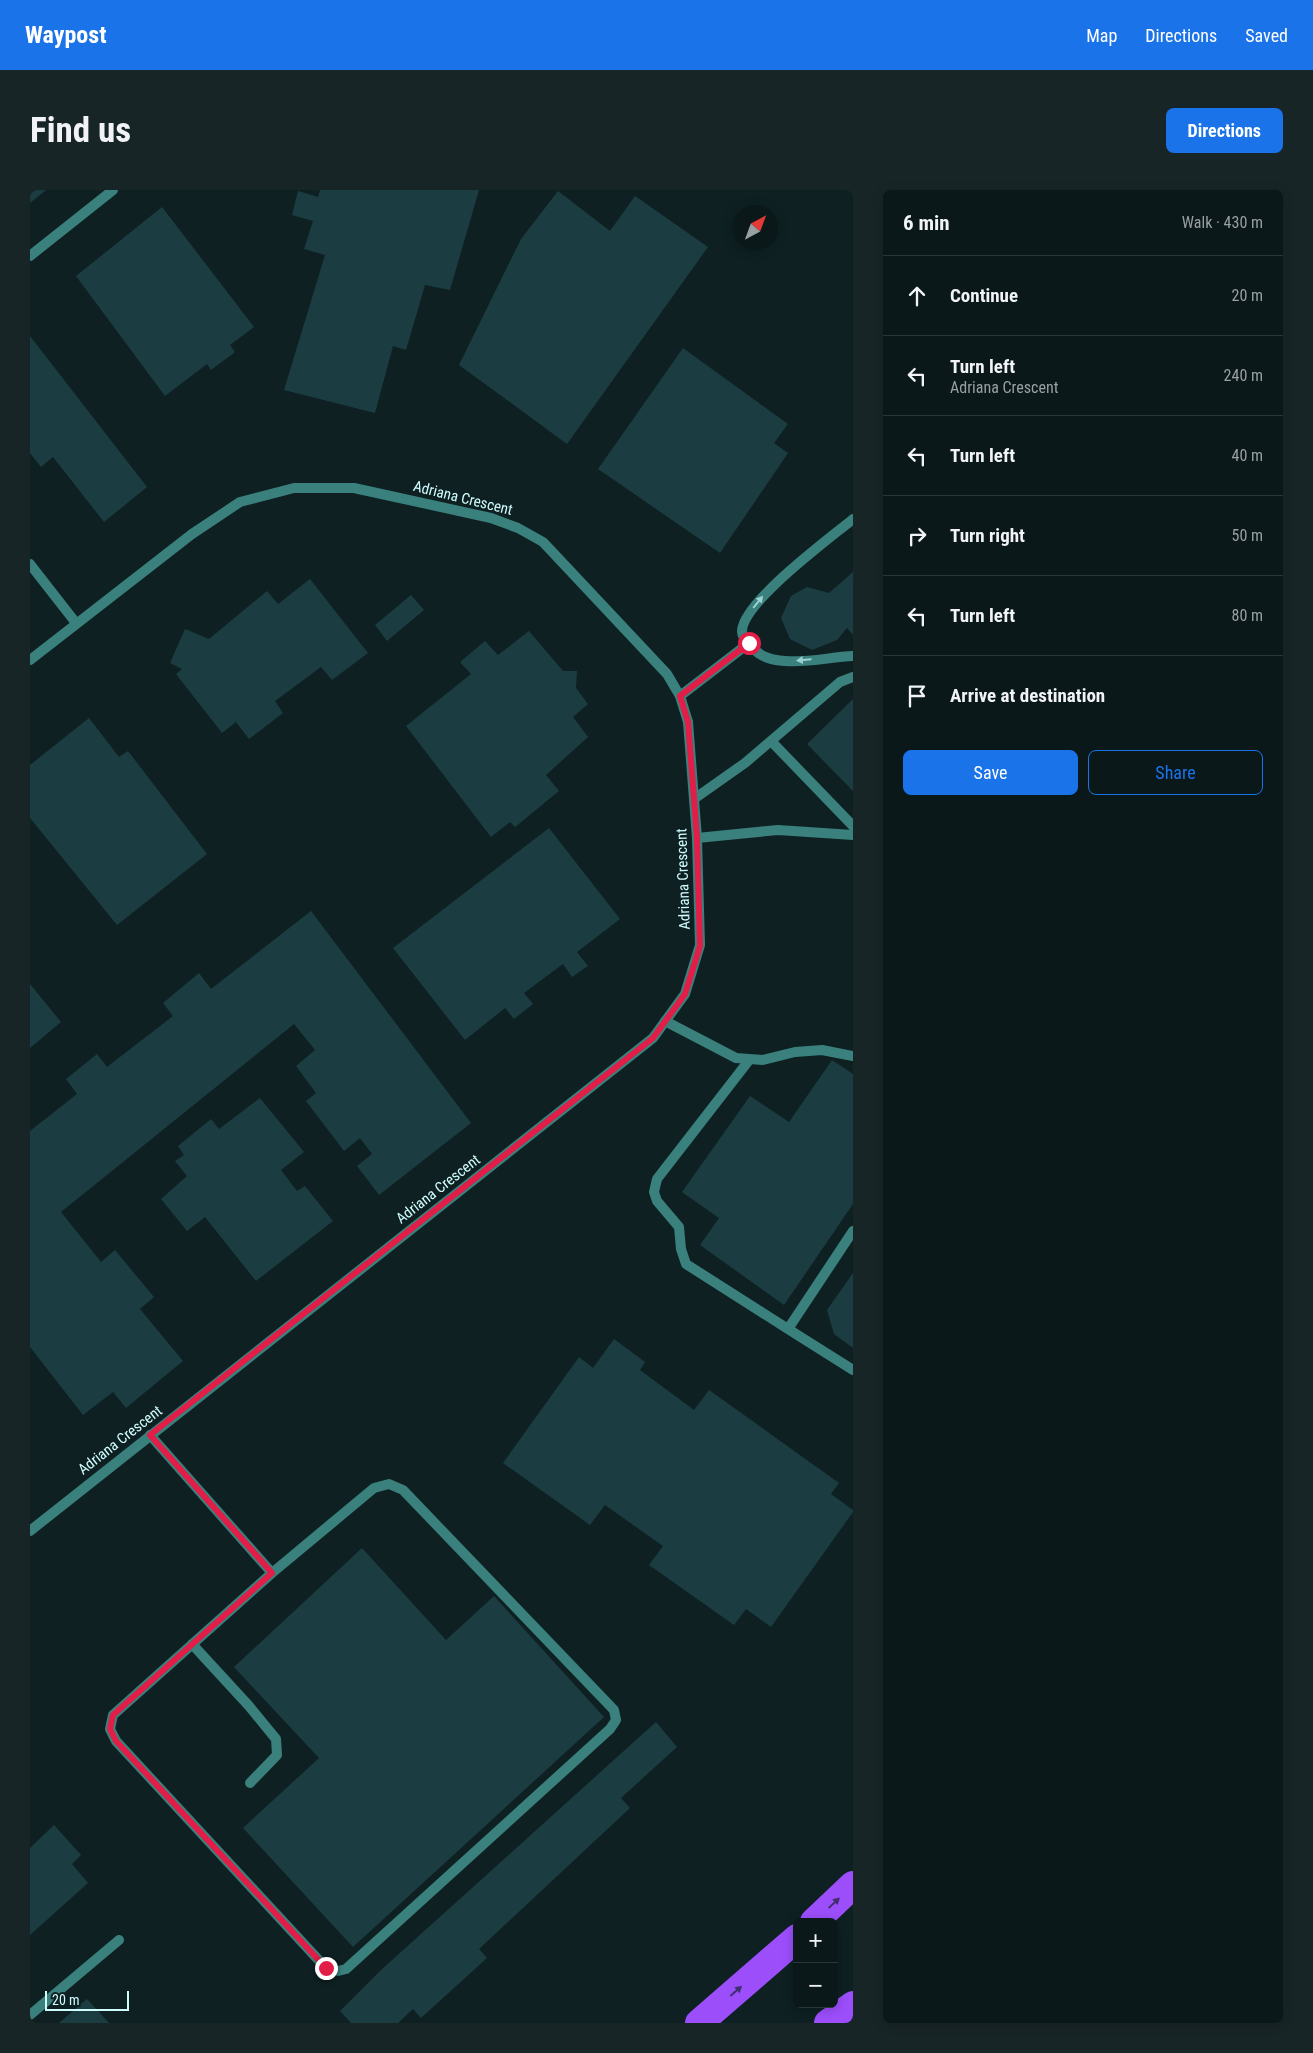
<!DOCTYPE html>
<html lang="en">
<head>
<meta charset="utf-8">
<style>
	:root { --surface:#0a181a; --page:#182527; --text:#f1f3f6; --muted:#99a0a2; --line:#2a3739; --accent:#1a73e8 }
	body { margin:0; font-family:"Roboto Condensed",sans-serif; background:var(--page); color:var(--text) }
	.controls { position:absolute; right:15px; bottom:15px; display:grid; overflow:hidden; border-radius:8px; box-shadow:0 2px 12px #0003 }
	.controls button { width:45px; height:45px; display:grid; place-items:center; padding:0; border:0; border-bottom:1px solid var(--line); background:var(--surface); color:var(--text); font:25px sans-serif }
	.compass { position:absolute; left:703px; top:15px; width:45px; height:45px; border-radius:50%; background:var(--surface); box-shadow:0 2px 12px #0003; rotate:41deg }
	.scale { position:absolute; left:15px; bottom:12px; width:84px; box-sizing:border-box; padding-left:5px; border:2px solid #d0fcfe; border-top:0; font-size:14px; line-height:18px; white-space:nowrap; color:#d0fcfe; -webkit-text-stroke:4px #0e2022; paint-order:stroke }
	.stop { position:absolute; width:15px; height:15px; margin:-11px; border:4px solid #e11d48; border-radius:50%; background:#fff }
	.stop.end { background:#e11d48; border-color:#fff; box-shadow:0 1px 5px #0008 }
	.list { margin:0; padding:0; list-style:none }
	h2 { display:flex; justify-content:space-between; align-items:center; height:65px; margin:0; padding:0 20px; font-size:21px }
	h2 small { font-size:16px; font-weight:400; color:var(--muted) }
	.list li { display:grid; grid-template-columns:32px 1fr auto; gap:15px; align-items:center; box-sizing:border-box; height:80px; padding:0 20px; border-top:1px solid var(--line) }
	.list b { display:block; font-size:19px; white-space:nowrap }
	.list p { margin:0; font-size:16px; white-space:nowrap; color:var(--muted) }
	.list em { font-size:16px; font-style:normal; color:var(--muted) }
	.actions { display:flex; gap:10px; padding:15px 20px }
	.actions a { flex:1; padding:11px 0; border:1px solid var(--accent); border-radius:8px; text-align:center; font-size:18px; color:var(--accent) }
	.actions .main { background:var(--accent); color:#fff }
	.icon { flex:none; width:28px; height:28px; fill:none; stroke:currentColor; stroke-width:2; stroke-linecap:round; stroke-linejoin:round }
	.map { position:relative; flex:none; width:823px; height:1833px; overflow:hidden; border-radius:8px }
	header { display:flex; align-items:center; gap:30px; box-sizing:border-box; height:70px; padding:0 25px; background:var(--accent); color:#fff }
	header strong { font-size:24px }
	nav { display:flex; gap:28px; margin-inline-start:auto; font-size:18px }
	.intro { display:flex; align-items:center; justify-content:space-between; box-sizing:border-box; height:120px; padding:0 30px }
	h1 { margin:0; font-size:35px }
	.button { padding:12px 22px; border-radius:8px; background:var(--accent); color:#fff; font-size:18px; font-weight:700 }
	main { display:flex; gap:30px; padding:0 30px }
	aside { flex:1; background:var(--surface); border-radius:8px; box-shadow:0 2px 12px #0003 }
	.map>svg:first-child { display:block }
	.building { fill:#1b3d42 }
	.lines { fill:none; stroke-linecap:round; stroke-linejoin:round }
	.lane { stroke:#3a807d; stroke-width:10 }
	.street { stroke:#3a807d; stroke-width:10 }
	.highway { stroke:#9c4efb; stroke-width:28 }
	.oneway { fill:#9cd1d1 }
	.oneway2 { fill:#40306e }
	.route { stroke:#e11d48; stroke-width:6 }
	.labels { text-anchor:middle; stroke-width:4; stroke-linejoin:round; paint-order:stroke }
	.street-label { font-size:15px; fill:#d0fcfe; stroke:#0e2022 }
</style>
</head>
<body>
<header>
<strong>Waypost</strong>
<nav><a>Map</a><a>Directions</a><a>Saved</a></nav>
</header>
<div class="intro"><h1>Find us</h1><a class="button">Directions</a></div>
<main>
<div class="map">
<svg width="823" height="1833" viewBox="0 0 823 1833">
	<rect width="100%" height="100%" fill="#0e2022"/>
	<path class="building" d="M0,0H16L0,13Z
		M290,0H449L420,100L395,95L376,160L363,156L345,223L254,200L295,65L274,59L283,31L262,25L268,1L288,7Z
		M528,1L580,41L605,6L678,57L537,254L429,175L491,49Z
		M132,17L224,137L200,155L205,162L181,180L177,174L135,206L46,86Z
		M0,146L117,297L74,332L23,267L11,277L0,263Z
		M653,158L758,234L744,253L758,263L690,363L568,279Z
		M823,382V445L817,438L807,450L782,460L760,449L751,428L761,406L777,397L799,403Z
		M280,389L338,463L302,490L291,477L245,511L253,523L219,549L206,532L192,543L146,484L152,479L140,473L155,439L179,449L237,401L248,414Z
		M381,405L394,420L357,451L345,435Z
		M499,441L533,481H547L546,498L558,514L543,527L558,547L516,585L529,601L485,637L480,632L461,647L376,536L441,484L430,472L455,451L468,465Z
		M823,509V601L777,554Z
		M59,528L89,567L98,561L177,664L87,735L0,628V575Z
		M519,638L590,729L547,762L558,776L542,787L533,774L494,803L503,814L484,829L475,818L435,850L363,758Z
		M281,721L441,933L349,1005L327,976L342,964L330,948L314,961L276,911L286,903L266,876L285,860L264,834L31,1022L71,1072L85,1060L124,1107L110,1119L153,1171L96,1218L83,1202L53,1225L0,1157V941L47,904L36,889L67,864L77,877L143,826L133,813L169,783L181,799Z
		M0,794L31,832L0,858Z
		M802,870L823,884V1014L754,1115L670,1055L689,1028L652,1002L720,906L759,932Z
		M230,908L274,962L251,980L267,1001L275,996L303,1031L226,1091L175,1027L157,1041L131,1009L157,986L145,971L154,965L148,956L181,929L189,939Z
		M823,1083V1158L804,1144L797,1120Z
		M584,1149L615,1172L610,1180L664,1220L679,1200L809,1293L801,1304L823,1320V1322L741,1437L716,1419L704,1435L619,1375L633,1356L575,1315L560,1335L473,1273L549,1167L563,1178Z
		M332,1358L416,1450L464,1406L574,1527L323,1757L213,1638L289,1568L204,1477Z
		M626,1532L647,1557L591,1608L600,1618L449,1759L457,1768L391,1828L383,1819L368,1833H321L310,1821L351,1780Z
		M24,1635L51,1665L42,1674L58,1693L0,1745V1658Z
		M57,1809L79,1833H29Z"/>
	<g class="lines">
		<path class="lane" d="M0,66L83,0
			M823,329C799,349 713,412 712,441C712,447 717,452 721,456C730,467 741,470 755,471C777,473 801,467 823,466
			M0,374L46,433
			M650,506L719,453
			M741,551L823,636
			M664,609L715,573L810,492L823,487
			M667,648L748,640L823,645
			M635,831L706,868L733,870L765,862L792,860L823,866
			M720,869L627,989L624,1002L627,1011L649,1037L651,1059L656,1074L758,1139
			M823,1041L758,1139L823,1180
			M120,1245L242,1383
			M359,1294L373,1300L584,1520L586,1530L580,1539L316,1779L308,1781L296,1778L86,1551L80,1539L83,1525L242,1383L344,1298Z
			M162,1454L219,1516L246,1549L247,1565L220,1593
			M0,1825L89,1750"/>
		<path class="street" d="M0,470L162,344L210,312L264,298H324L461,328L488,338L513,352L637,484L650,506L658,532L667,648L670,755L655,804L623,848L0,1341"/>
		<path class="highway" d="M784,1732L823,1695
			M669,1833L767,1748
			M798,1833L823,1815"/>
	</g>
	<defs><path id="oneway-solid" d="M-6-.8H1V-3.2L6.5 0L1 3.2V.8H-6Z" transform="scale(1.25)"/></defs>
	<g class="oneway">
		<use href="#oneway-solid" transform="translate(728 412) rotate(-51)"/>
		<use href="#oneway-solid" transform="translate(774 470) rotate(175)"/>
	</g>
	<g class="oneway2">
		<use href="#oneway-solid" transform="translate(804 1713) rotate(-43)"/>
		<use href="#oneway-solid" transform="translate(706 1801) rotate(-41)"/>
	</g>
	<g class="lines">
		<path class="route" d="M296,1778L86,1551L80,1539L83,1525L242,1383L120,1245L623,848L655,804L670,756L667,648L664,609L658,532L650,506L719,453"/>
	</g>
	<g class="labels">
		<g class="street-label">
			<text transform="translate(433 308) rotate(14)" y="5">Adriana Crescent</text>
			<text transform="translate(653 689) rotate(-92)" y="5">Adriana Crescent</text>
			<text transform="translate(408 999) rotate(-38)" y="5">Adriana Crescent</text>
			<text transform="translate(90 1250) rotate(-38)" y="5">Adriana Crescent</text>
		</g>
	</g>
</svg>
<div class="controls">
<button>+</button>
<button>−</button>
</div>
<svg class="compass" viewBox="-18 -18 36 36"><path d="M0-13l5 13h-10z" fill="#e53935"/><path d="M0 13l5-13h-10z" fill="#99a0a2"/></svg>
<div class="scale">20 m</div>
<div class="stop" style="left:719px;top:453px"></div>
<div class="stop end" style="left:296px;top:1778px"></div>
</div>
<aside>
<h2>6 min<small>Walk · 430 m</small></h2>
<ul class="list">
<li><svg class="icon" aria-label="ahead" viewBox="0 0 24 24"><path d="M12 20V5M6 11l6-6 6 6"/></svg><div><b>Continue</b></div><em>20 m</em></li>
<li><svg class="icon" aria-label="left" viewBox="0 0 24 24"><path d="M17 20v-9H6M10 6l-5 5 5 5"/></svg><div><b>Turn left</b><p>Adriana Crescent</p></div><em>240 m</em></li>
<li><svg class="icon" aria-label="left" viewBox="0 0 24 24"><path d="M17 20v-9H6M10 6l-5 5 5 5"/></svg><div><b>Turn left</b></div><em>40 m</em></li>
<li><svg class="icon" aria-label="right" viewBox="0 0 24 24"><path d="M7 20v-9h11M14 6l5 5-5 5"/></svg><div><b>Turn right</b></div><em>50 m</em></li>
<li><svg class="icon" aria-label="left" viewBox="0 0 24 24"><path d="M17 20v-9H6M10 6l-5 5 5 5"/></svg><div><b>Turn left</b></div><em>80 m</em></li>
<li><svg class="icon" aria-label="arrive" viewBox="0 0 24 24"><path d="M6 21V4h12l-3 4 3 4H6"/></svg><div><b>Arrive at destination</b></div></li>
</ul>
<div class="actions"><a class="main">Save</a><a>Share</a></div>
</aside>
</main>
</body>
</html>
